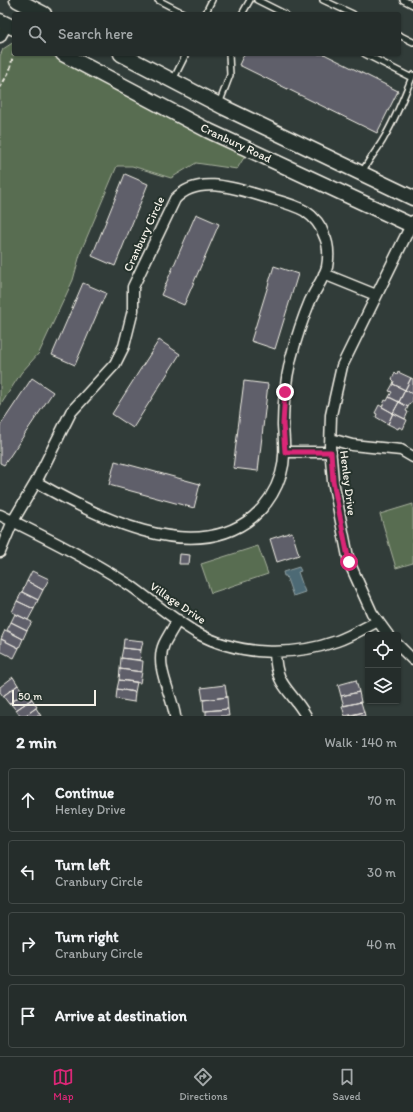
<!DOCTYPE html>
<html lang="en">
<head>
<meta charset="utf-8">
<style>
	:root { --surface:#252d2b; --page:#2d3533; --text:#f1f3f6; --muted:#a3a8a9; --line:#424947; --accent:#db2777 }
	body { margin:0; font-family:Itim,sans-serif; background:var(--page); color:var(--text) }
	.controls { position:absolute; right:12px; bottom:12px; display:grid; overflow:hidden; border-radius:4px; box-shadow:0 1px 3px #0004 }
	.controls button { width:36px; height:36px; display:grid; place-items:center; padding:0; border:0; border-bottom:1px solid var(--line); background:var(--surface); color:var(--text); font:20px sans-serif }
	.scale { position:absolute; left:12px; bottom:10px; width:84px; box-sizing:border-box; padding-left:4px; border:2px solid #f4f1e8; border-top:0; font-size:11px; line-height:14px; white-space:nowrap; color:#f4f1e8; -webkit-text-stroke:3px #26332d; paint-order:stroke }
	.stop { position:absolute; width:12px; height:12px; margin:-9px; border:3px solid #db2777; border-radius:50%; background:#fff }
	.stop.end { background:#db2777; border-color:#fff; box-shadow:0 1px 4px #0008 }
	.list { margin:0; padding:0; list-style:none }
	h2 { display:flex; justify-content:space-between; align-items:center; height:52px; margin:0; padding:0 16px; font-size:17px }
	h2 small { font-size:13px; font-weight:400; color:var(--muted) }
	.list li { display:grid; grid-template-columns:26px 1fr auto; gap:12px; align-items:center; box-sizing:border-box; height:64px; margin:0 8px 8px; padding:0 8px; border:1px solid var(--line); border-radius:4px }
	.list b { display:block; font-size:15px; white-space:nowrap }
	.list p { margin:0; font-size:13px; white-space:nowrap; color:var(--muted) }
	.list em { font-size:13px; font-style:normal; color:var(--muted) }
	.icon { flex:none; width:22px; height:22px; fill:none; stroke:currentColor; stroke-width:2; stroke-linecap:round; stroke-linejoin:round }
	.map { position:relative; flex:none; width:413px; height:716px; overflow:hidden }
	.search { position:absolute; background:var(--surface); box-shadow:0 1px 3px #0004; left:12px; right:12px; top:12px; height:44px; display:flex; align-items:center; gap:10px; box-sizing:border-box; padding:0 14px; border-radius:4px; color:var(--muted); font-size:15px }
	.sheet { height:340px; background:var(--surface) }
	nav { display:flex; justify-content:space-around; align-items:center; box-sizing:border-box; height:56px; border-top:1px solid var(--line); background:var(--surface); font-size:11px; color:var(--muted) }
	nav a { display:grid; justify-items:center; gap:2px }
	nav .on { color:var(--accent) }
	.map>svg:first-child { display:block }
	.green { fill:#586d51; stroke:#a6af9c }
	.water { fill:#4e6a74; stroke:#90a0a2 }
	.building { fill:#5e5e6a; stroke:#f4f1e8 }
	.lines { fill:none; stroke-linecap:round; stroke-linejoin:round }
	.lane-casing { stroke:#f4f1e8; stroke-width:8 }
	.street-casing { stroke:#f4f1e8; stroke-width:13 }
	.secondary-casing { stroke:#f4f1e8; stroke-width:17 }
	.path { stroke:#f4f1e8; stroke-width:2; stroke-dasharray:4 3; stroke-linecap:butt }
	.lane { stroke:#26332d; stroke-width:5 }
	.street { stroke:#26332d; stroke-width:10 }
	.secondary { stroke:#26332d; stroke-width:14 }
	.route { stroke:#db2777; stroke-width:5 }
	.labels { text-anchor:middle; stroke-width:4; stroke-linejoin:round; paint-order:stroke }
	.street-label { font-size:12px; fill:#f4f1e8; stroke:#26332d }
</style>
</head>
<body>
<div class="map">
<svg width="413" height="716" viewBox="0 0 413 716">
	<rect width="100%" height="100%" fill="#313c39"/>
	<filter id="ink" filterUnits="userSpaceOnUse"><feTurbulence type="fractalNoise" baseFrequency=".025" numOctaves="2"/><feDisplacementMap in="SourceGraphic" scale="8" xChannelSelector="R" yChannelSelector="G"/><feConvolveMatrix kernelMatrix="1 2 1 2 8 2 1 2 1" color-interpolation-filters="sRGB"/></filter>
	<g filter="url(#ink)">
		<path class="green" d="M14,42V54H50L245,156L237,169L196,163L171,178L132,166H117L81,251L73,280L39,353L21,373L0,406V56L3,49Z
			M413,504V563L396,568L380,514Z
			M258,546L268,574L211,593L201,564Z"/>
		<path class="water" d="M299,567L301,571L298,572L305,592L293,596L286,576H284L283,572Z"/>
		<path class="building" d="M244,54H324L398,91L377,133L239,65Z
			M125,174L148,184L115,266L92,256Z
			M196,214L219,224L184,305L161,295Z
			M274,266L298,274L275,349L251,341Z
			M83,283L106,293L75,365L52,355Z
			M159,340L180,354L133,428L112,414Z
			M398,372L411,378L405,390L393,384L394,381L392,379L395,373L397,375Z
			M32,378L53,392L4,465L0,463V426Z
			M411,378L413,379V394L405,390Z
			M244,381L268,384L258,471L233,468Z
			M393,384L405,390L399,402L389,397L392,392L389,391Z
			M405,390L413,394V403L411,402L408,407L399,402Z
			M389,397L399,402L393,413L382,407L385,400L387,401Z
			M399,402L408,407L406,411L408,412L405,419L393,413Z
			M379,405L393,413L388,424L376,417L377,414L375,413Z
			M393,413L407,420L403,429L399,427L398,429L388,424Z
			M115,461L200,484L194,508L109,485Z
			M292,532L299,555L277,562L270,539Z
			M180,554L190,555L189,564H179Z
			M32,571L49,579L43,590L27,581Z
			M27,581L43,590L38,600L22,592Z
			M22,592L38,600L34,609L17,601Z
			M17,601L34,609L28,620L12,612Z
			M15,614L32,622L27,630L11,622Z
			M11,622L27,630L23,639L7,630Z
			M5,630L23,639L19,648L1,639Z
			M1,639L19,648L14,658L0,651Z
			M124,639L143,641L141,650L123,648Z
			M123,648L141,650L140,660L121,658Z
			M121,658L143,661L142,672L120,669Z
			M120,669L142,672L140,683L119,680Z
			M13,677L18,685L3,696L0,692V687Z
			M119,680L137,682L135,692L117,689Z
			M356,680L359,692L341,696L338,685Z
			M18,685L24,693L9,704L3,696Z
			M225,685L227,697L203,700L201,688Z
			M117,689L135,692L134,702L116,699Z
			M26,691L32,699L16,710L10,703Z
			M359,692L361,702L344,706L341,696Z
			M227,697L228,709L204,711L203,700Z
			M32,699L37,707L25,716H20L16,710Z
			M361,702L364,712L345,716L342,706Z
			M36,708L41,716H25Z
			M228,709L229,716H206V711Z
			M364,712L365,716H349Z"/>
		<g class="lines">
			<g class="lane-casing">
				<path id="lane" d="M158,0L185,14
					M257,0L285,14
					M323,0L353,14
					M403,0L413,5
					M205,14L212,0
					M242,14L250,0
					M399,35L413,42
					M365,54L412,78
					M173,80L186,54
					M219,104L230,75L229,54
					M362,173C369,158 377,151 384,138C396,118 404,96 413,75"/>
			</g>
			<g class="street-casing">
				<path id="street" d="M0,37L7,25
					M324,274L376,295
					M331,439L352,445L401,450L413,457
					M285,452H331
					M0,515C45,537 89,559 131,586C152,601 173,619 195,632C238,656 292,657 337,641C351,636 364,628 378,621
					M0,552L13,521L36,482L71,412L115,364L124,346L133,310V287L175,199C198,174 237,189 265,197C278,201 293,204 305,211C314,217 321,226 324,235C329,245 329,256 327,267C324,278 315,290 310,301C302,320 296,339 291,358C286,379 283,403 283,425C284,442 286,457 281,474C276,490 266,506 253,517C192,567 93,515 36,482
					M388,635L372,613L349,562L333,481L330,447L331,415L342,366L413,221
					M398,645L413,660
					M275,652C276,688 290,688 306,716
					M175,716C172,694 154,666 164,644C168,636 173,628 178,620"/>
			</g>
			<g class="secondary-casing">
				<path id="secondary" d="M17,0L44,14
					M0,21L14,28
					M63,54L209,131L413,226
					M121,54L225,108L413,198"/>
			</g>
			<path class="path" d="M0,88L10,70L14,49"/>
			<use href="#lane" class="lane"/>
			<use href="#street" class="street"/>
			<use href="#secondary" class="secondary"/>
		</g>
	</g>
	<g class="lines" filter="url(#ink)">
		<path class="route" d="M285,392L283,424L285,452H331L333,481L349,562"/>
	</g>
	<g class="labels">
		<g class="street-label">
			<text transform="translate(236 143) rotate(25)" y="4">Cranbury Road</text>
			<text transform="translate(144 234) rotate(-65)" y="4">Cranbury Circle</text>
			<text transform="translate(348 483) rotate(83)" y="4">Henley Drive</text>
			<text transform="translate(178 603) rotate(34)" y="4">Village Drive</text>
		</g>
	</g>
</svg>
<div class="controls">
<button><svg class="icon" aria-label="locate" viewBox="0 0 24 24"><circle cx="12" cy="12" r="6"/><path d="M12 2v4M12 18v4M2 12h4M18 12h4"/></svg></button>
<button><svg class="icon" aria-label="layers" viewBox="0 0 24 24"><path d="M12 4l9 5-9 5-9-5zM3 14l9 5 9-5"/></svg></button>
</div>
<div class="scale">50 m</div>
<div class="stop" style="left:349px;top:562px"></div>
<div class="stop end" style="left:285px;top:392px"></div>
<div class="search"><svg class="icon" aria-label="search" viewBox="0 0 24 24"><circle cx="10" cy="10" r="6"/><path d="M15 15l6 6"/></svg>Search here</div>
</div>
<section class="sheet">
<h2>2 min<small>Walk · 140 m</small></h2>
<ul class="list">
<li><svg class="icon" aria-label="ahead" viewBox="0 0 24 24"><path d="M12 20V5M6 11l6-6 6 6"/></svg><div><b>Continue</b><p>Henley Drive</p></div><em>70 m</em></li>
<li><svg class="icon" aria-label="left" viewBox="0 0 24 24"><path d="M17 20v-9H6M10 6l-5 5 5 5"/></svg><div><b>Turn left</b><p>Cranbury Circle</p></div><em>30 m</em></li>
<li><svg class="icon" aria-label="right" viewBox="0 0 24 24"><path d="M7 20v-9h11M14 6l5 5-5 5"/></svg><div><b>Turn right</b><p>Cranbury Circle</p></div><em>40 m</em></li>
<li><svg class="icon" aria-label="arrive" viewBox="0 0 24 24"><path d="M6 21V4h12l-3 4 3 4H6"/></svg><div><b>Arrive at destination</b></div></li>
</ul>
</section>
<nav>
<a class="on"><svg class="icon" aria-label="map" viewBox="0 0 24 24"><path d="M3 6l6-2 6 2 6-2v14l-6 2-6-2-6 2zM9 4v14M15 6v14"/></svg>Map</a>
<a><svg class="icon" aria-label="directions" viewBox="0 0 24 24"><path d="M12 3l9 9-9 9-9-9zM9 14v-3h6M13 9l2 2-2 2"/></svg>Directions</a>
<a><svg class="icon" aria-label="saved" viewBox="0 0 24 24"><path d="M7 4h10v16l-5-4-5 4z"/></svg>Saved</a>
</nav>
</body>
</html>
